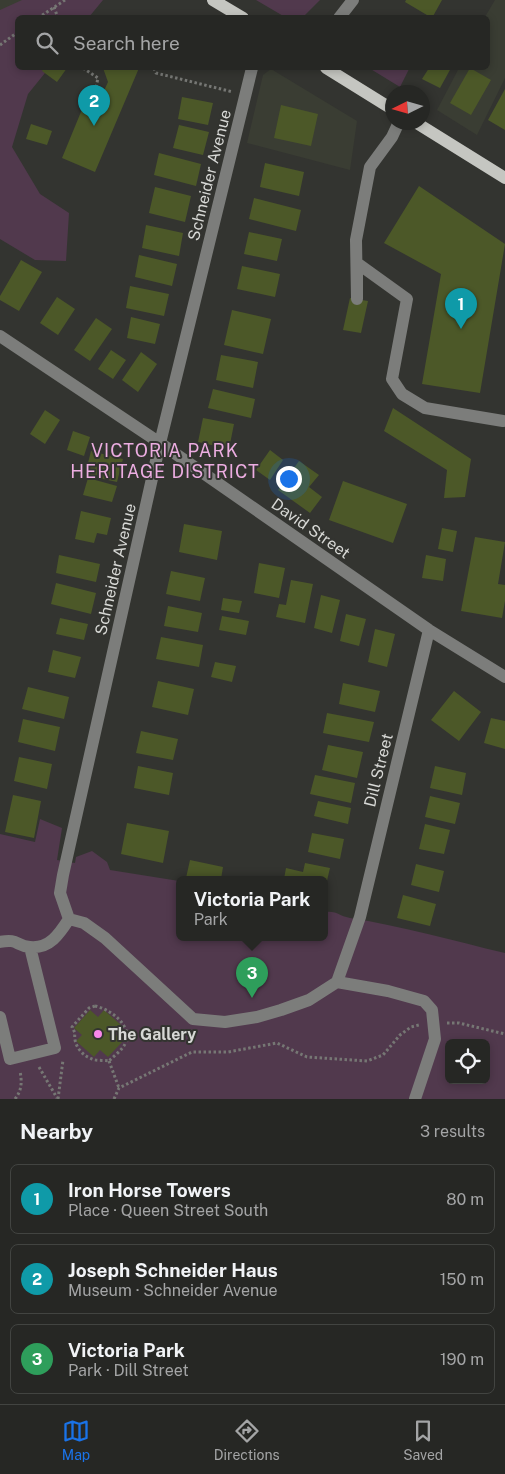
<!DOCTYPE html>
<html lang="en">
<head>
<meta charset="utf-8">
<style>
	:root { --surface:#262724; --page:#2e2f2c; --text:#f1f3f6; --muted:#a4a5a6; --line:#424441; --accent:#1a73e8 }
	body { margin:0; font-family:"Public Sans",sans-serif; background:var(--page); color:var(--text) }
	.controls { position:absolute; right:15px; bottom:15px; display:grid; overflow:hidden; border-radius:8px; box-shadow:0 2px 8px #0003 }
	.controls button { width:45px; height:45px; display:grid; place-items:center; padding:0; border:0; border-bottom:1px solid var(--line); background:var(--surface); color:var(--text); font:25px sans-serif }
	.compass { position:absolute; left:385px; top:85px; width:45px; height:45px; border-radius:50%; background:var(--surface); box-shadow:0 2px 8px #0003; rotate:265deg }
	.you { position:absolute; left:288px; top:478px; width:18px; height:18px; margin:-12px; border:4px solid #fff; border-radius:50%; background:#1a73e8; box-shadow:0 0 0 8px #1a73e833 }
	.badge { display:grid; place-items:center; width:32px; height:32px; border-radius:50%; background:var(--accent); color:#fff; font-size:16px; font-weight:700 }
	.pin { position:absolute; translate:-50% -41px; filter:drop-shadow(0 1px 2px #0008) }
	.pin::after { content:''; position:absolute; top:26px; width:18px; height:15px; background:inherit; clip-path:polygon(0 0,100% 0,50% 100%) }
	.popup { position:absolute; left:176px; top:876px; width:152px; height:65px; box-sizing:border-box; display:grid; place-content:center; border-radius:8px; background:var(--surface); filter:drop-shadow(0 1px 4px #0005); font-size:16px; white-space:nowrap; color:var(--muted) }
	.popup b { font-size:19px; color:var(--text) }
	.popup::after { content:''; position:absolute; left:50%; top:100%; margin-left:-10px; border:10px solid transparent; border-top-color:var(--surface) }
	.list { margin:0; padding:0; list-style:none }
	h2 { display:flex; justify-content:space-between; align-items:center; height:65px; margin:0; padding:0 20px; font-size:21px }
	h2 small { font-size:16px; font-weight:400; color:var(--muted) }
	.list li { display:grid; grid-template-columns:32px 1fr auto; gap:15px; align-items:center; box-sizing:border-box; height:70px; margin:0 10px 10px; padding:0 10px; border:1px solid var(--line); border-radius:8px }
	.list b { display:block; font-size:19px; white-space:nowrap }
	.list p { margin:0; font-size:16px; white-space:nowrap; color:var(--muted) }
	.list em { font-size:16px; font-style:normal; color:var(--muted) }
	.icon { flex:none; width:28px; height:28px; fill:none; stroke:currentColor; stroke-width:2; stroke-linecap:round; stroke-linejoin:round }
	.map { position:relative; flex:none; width:505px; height:1099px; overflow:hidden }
	.search { position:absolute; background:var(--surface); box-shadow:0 2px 8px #0003; left:15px; right:15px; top:15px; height:55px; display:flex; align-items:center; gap:12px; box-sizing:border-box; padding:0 18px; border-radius:8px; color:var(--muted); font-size:19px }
	.sheet { height:305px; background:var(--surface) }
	nav { display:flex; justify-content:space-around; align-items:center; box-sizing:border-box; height:70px; border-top:1px solid var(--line); background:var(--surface); font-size:14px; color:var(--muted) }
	nav a { display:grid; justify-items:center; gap:2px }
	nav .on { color:var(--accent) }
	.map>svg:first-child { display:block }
	.built { fill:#3a3d33 }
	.green { fill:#51394d; fill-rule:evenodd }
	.building { fill:#4c5828 }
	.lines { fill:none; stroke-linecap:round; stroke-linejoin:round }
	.path { stroke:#767774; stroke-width:3; stroke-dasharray:2.5 2.5; stroke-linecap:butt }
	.minor { stroke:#7c7d7b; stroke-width:12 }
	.major { stroke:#c5c6c1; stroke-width:12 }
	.poi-dot { fill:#f987e9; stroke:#333430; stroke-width:2 }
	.labels { text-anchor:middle; stroke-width:4; stroke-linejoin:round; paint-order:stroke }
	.street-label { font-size:16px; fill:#d7d8d5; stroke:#333430 }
	.poi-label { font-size:16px; font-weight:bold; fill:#d7d8d5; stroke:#333430; text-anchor:start }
	.neighbourhood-label { font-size:18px; letter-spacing:1px; fill:#ecade1; stroke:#333430 }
</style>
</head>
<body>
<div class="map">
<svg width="505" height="1099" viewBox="0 0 505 1099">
	<rect width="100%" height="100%" fill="#333430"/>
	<path class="built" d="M0,0H26L0,29Z
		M495,0H505V78L477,135L437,110L459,68H488V18L485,17Z
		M271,69L357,121L350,170L247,143L263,75Z"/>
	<path class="green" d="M22,0H103L89,17L18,18V68H49L28,94L12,147L40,194L69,213L66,261L35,260L0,239V10Z
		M256,0H320L303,17H285Z
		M369,68H406L409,69L400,87Z
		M40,819L62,828L57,860L75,863L76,857L92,851L107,862L110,870L179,881L180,937H324L325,912C339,911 338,916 350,918C402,926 454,941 505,953V1099H0V834L35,842ZM449,1043H486V1080H449Z"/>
	<path class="building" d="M406,0H442L432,18L405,2Z
		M44,68H67L57,82L42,71Z
		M103,68H139L95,172L62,158L90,90L102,95L108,82Z
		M429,68H451L440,88L422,79Z
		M470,68L491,80L471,115L450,103Z
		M505,89V130L488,120Z
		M182,97L213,103L208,125L178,119Z
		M281,105L318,114L311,146L274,138Z
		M31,124L52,131L47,145L26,139Z
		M179,125L209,132L203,155L173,148Z
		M159,153L201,164L196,186L154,175Z
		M265,163L304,172L299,196L260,187Z
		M419,186L505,244L480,393L422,384L441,274L384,243Z
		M155,187L191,196L185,222L149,213Z
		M254,198L301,210L296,231L249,219Z
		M146,225L183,233L179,256L142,248Z
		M249,232L282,239L277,261L244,254Z
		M139,255L177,264L172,286L135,277Z
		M21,260L42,272L19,311L0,300V296Z
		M242,266L280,274L275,297L237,289Z
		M130,286L169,294L164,316L126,308Z
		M57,297L75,309L58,335L40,323Z
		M350,298L368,301L361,333L343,330Z
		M232,310L271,319L263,354L224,345Z
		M131,317L160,324L155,344L127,338Z
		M96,318L112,329L90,361L74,350Z
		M111,350L126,360L113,379L98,369Z
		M141,352L157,364L138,392L122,380Z
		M221,355L258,362L253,388L216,380Z
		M213,389L255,399L251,418L208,408Z
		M393,408L471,459L465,497L444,498L447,470L384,431Z
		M45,410L60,420L45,444L30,434Z
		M203,418L234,424L229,449L198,442Z
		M73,431L90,437L84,456L67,450Z
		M270,450L283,460L270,480L256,470Z
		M91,451L123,459L117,482L85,475Z
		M299,461L319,475L309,487L322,497L310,513L278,490Z
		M88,478L117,486L112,502L83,495Z
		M343,481L407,504L393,543L329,520Z
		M81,511L111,518L107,535L97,533L94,543L75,539Z
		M184,524L222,531L217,560L179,552Z
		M442,528L457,531L453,552L438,549Z
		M475,537L505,542L498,584L505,585V601L502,618L461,611Z
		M59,555L100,564L96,582L56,573Z
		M426,555L446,559L443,581L422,578Z
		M259,563L285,568L279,598L254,593Z
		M171,571L205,578L200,601L166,594Z
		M291,580L313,584L305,623L276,617L279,604L286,605Z
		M56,583L96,593L91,614L51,604Z
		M321,595L340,600L332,633L314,628Z
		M223,598L242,601L239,613L221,610Z
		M168,606L202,613L198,632L164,626Z
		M346,614L366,619L359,646L340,641Z
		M222,616L249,621L246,635L219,630Z
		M60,618L88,624L84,640L56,634Z
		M375,629L395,634L387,667L368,662Z
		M161,637L203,645L199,667L156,659Z
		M53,650L81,657L75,678L48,672Z
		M215,662L236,666L232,682L211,677Z
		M158,681L194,689L188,715L152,707Z
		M343,683L380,691L375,712L339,704Z
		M28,687L69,697L64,719L22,709Z
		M454,691L481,712L459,741L431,720Z
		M327,713L374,722L369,742L323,733Z
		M491,718L505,721V749L484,743Z
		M23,719L60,727L55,751L18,742Z
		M141,731L178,739L173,760L136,753Z
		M328,745L363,752L357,778L322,770Z
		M19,757L52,764L47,789L14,781Z
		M138,766L173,773L169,795L134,788Z
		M435,766L466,773L462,795L430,788Z
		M315,775L355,783L351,803L310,794Z
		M13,795L41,801L34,838L5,832Z
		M430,796L460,803L455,824L425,817Z
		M318,801L351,808L348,824L314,816Z
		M127,823L169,831L163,863L121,854Z
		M425,824L450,830L444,854L419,849Z
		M312,833L344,839L340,859L308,852Z
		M190,860L223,867L221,879L186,878Z
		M305,863L330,868L325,889L324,879H284L286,868L303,872Z
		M416,864L444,871L439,892L411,885Z
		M403,895L436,904L430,926L397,918Z
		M90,1010L98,1017L104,1010L121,1025L114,1033L123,1041L108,1057L100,1050L94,1057L76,1041L82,1035L74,1028Z"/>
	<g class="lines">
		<path class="path" d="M54,7L58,18
			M38,18L65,0
			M0,45L18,32
			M83,68L98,78L95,92
			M154,68L156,73L233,92
			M95,1006C110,1009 134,1026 125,1044C122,1050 114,1056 109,1061C104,1060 96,1061 92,1059C81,1055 73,1044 75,1033L72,1027L89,1008Z
			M447,1023H459L505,1034
			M109,1061L119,1088
			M39,1067L57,1098
			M15,1099C22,1090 22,1082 20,1071
			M58,1099L63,1060
			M114,1099L119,1088L192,1052H228L277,1043L307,1057L367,1061L383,1055L400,1035L411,1027L419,1025"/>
		<path class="minor" d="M339,18L353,0
			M252,68L160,443L63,875L60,893L69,919L84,923L105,938L193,1019L225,1022L257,1017L281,1010L309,1000L337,982L360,917L429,630
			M357,263L407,299L392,379L402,394L425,408L503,421
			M357,263V299L356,240L370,167L392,137L399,122
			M0,336L160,443L429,630L505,677
			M0,942C18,938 16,946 30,947C50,949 60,933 69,919
			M337,982L388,991L424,1001L432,1010L435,1039L415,1099
			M0,1017L10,1059L55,1048L30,947"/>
		<path class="major" d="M213,0L243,18
			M326,68L392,109
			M415,122L505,178"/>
	</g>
	<circle class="poi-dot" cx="98" cy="1034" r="5"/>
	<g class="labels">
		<g class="street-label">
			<text transform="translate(209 175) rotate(-76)" y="6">Schneider Avenue</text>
			<text transform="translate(311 528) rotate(35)" y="6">David Street</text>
			<text transform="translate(115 569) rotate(-77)" y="6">Schneider Avenue</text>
			<text transform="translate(378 770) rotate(-76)" y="6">Dill Street</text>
		</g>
		<g class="poi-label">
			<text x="108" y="1040">The Gallery</text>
		</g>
		<g class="neighbourhood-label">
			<text x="165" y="457">VICTORIA PARK<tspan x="165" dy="21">HERITAGE DISTRICT</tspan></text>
		</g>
	</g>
</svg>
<div class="controls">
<button><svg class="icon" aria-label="locate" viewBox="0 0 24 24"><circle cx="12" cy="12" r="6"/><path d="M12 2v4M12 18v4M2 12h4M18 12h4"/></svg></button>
</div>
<svg class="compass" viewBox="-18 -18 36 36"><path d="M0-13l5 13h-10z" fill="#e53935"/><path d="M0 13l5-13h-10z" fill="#a4a5a6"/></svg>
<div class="you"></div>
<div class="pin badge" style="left:461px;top:329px;background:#0f9aa8">1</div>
<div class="pin badge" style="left:94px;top:126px;background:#0f9aa8">2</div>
<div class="pin badge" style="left:252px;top:998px;background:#2e9e5b">3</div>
<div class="popup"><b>Victoria Park</b>Park</div>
<div class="search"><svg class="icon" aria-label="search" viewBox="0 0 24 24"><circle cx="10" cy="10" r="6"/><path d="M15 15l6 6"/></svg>Search here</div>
</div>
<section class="sheet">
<h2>Nearby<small>3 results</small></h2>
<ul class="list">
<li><span class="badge" style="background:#0f9aa8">1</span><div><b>Iron Horse Towers</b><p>Place · Queen Street South</p></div><em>80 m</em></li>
<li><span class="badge" style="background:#0f9aa8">2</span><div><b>Joseph Schneider Haus</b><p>Museum · Schneider Avenue</p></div><em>150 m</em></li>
<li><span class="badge" style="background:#2e9e5b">3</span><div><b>Victoria Park</b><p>Park · Dill Street</p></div><em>190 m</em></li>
</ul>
</section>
<nav>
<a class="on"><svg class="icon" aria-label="map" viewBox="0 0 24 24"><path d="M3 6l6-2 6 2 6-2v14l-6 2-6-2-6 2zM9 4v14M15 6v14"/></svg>Map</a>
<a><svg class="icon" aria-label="directions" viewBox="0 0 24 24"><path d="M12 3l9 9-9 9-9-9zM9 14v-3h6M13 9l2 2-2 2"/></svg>Directions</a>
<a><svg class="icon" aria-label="saved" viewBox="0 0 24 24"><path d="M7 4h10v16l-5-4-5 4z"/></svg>Saved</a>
</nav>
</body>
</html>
